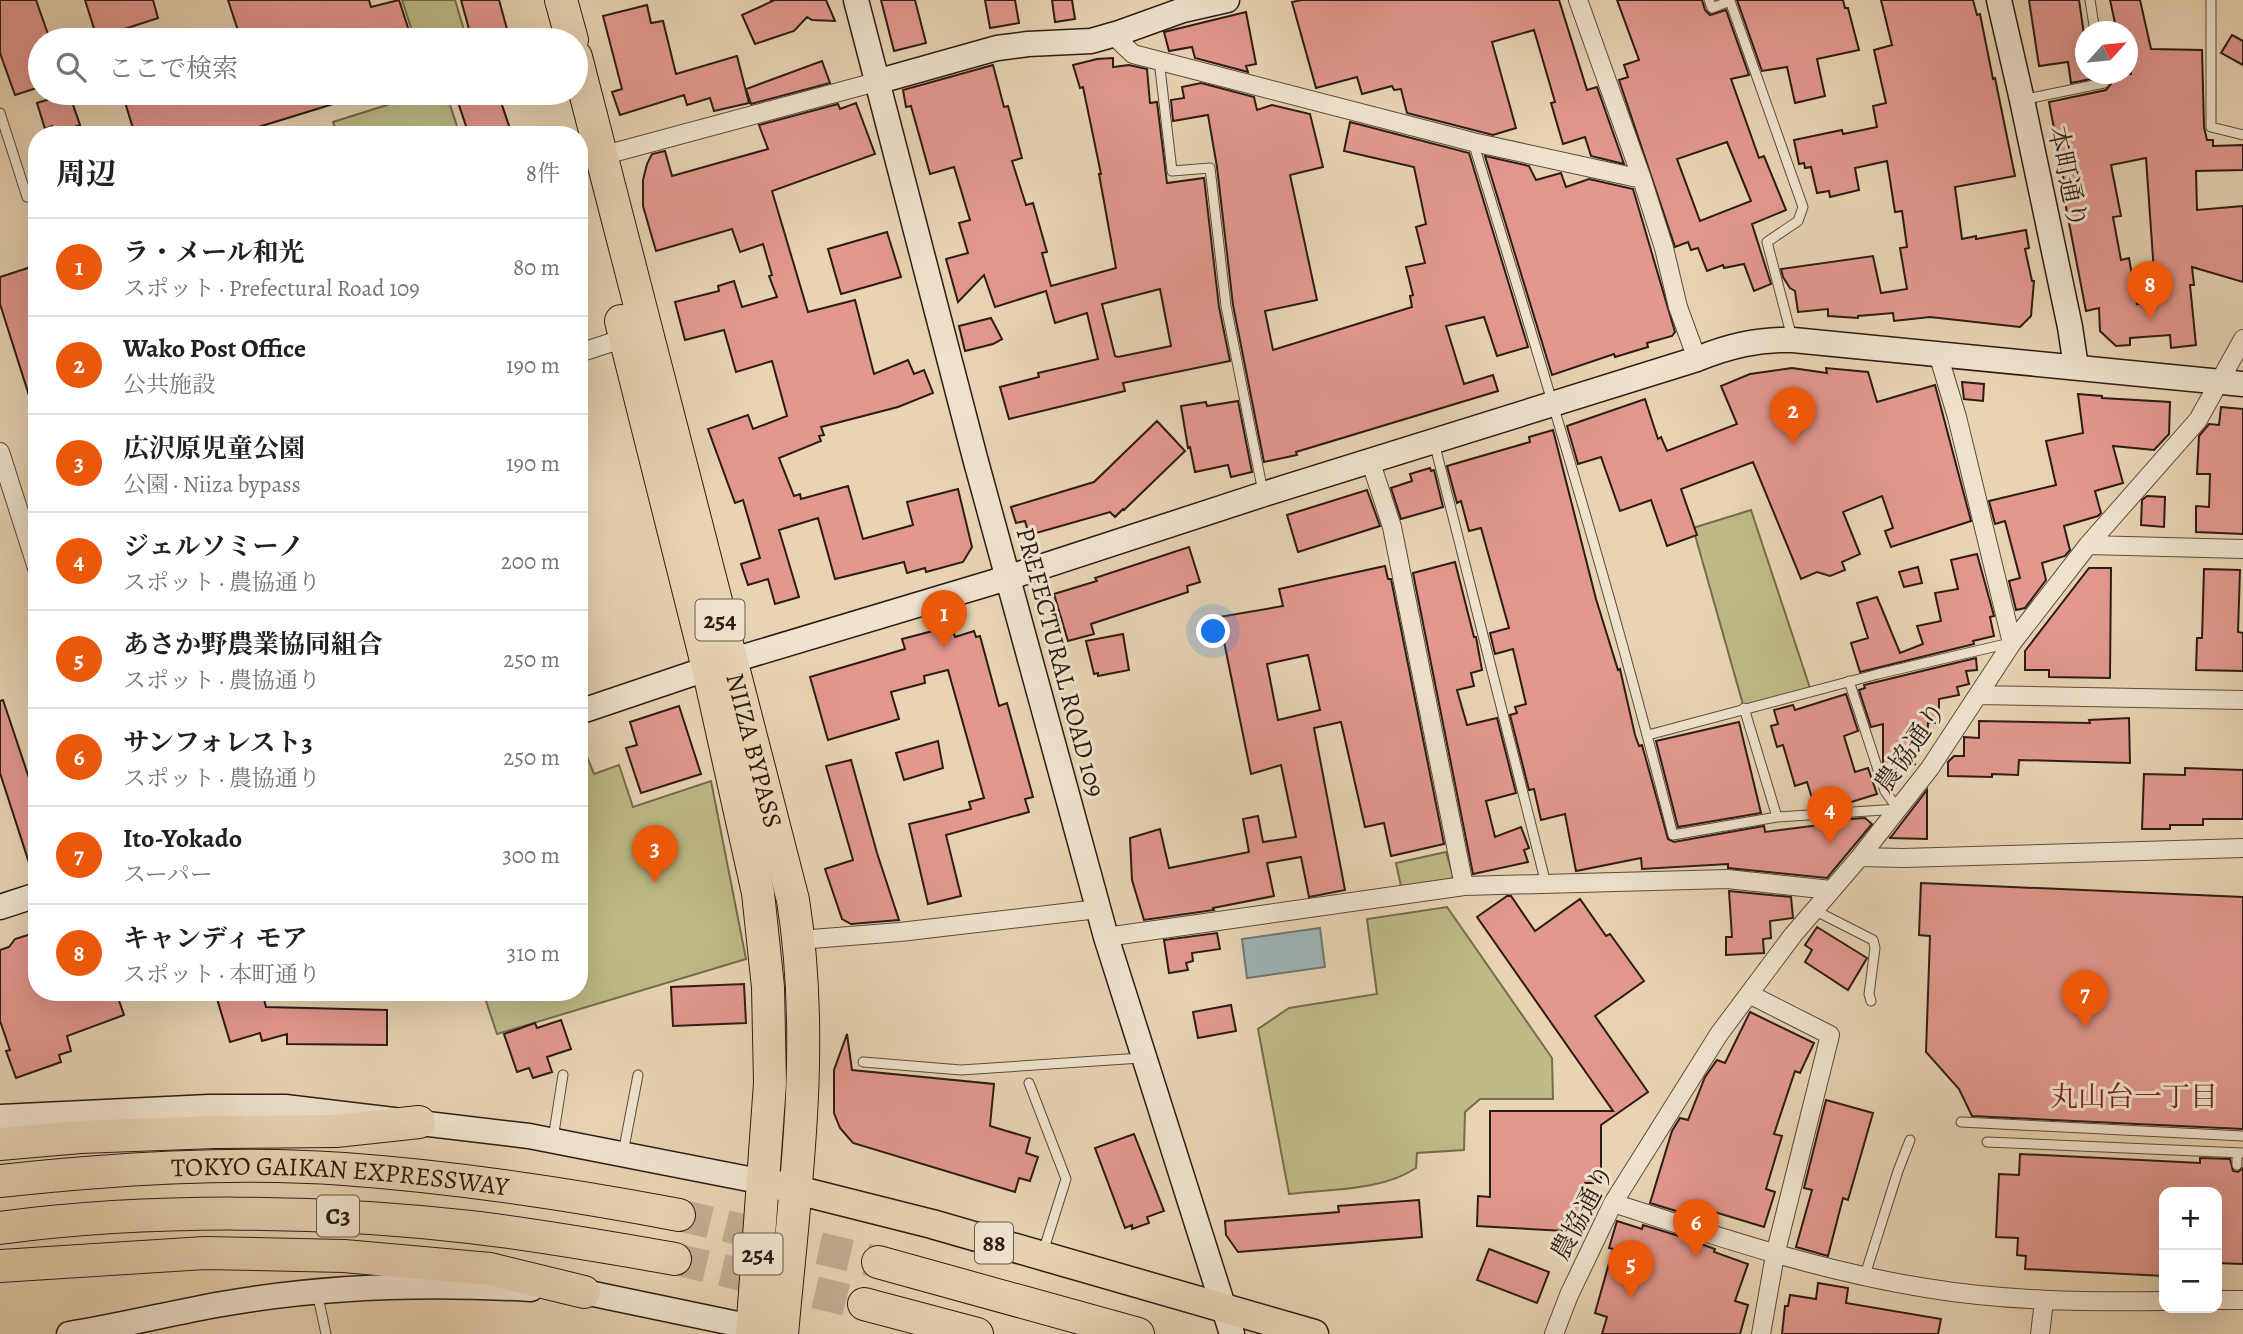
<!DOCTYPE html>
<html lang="ja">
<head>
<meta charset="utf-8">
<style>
	:root { --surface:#fff; --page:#f6f6f6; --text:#202124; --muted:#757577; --line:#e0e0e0; --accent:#ea580c }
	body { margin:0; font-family:Alegreya,"Noto Serif JP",serif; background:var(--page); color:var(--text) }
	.controls { position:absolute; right:21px; bottom:21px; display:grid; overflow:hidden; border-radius:14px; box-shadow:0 7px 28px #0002 }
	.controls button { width:63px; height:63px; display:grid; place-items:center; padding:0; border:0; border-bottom:2px solid var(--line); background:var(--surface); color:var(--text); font:35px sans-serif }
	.compass { position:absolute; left:2075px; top:21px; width:63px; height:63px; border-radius:50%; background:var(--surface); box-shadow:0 7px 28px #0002; rotate:63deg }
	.you { position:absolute; left:1214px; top:632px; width:24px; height:24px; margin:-18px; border:5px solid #fff; border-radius:50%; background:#1a73e8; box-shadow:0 0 0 10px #1a73e833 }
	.badge { display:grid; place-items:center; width:46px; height:46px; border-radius:50%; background:var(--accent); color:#fff; font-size:23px; font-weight:700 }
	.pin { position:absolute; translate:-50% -58px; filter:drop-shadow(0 2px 4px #0008) }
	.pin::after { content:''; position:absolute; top:37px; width:24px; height:21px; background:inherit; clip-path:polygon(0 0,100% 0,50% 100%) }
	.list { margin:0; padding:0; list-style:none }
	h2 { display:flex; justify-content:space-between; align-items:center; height:91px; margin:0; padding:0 28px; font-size:30px }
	h2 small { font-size:23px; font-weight:400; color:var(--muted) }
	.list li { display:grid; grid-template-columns:46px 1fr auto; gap:21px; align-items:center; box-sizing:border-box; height:98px; padding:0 28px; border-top:2px solid var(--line) }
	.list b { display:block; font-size:26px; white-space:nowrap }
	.list p { margin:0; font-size:23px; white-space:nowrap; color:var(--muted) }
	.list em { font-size:23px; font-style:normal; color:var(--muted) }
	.icon { flex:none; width:38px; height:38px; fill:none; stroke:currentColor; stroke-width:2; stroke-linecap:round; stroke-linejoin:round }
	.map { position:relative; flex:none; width:2243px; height:1334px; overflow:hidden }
	.search { position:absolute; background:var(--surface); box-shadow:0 7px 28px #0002; left:28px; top:28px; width:560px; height:77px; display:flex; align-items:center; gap:18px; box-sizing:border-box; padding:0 24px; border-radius:38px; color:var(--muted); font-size:26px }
	.panel { position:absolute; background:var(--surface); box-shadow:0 7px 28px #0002; left:28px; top:126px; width:560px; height:875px; border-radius:28px }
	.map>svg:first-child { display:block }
	.green { fill:#bebb87; stroke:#756c4e; stroke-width:2 }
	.water { fill:#9eb5b9; stroke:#707877; stroke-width:2 }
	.building { fill:#e3988f; stroke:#2c1c14; stroke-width:2; fill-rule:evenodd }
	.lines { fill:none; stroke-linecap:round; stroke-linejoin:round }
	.highway-tunnel { stroke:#c2af93; stroke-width:32; stroke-dasharray:32 16; stroke-linecap:butt }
	.lane-casing { stroke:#5b4a3c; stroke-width:11 }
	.street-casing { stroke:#5b4a3c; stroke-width:20 }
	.secondary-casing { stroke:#2c1c14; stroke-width:27 }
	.primary-casing { stroke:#2c1c14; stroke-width:31 }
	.highway-casing { stroke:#2c1c14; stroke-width:34 }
	.lane { stroke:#f0e3ce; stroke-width:9 }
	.street { stroke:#f0e3ce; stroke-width:18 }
	.secondary { stroke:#f0e3ce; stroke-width:24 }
	.primary { stroke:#e8d4b3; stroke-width:28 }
	.highway { stroke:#e8d4b3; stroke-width:32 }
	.labels { text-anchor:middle; stroke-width:6; stroke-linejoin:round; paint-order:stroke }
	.shield { fill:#f0e3ce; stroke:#67584c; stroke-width:2 }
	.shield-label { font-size:24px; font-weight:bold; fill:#2c1c14 }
	.street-label { font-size:26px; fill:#2c1c14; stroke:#f0e3ce }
	.neighbourhood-label { font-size:28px; fill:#7a1f14; stroke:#f0e3ce }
</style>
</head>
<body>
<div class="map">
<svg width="2243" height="1334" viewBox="0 0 2243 1334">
	<rect width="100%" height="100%" fill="#e8d4b3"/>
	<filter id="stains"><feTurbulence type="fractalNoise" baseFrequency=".00286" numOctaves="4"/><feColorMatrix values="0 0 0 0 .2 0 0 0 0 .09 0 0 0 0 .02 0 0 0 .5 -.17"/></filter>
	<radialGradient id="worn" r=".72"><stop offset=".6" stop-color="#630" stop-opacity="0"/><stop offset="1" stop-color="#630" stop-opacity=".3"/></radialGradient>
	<path class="green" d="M402,0H455L467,40H415Z
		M425,93H446L460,135H337L333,122Z
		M1751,510L1811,691L1744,708L1693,528Z
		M579,742H581L594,774L619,765L633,807L711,781L746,959L497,1034L483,992H579Z
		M1446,852L1453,876L1450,882L1402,891L1396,863Z
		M1447,907L1552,1058L1553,1099H1480L1465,1112L1464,1150L1417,1153L1416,1168C1382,1191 1329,1189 1289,1194L1258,1029L1289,1008L1377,994L1367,919Z"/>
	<path class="water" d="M1320,928L1325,967L1247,978L1242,939Z"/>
	<path class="building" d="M0,0H36L50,40H40V87L15,95L0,53Z
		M85,0H153L158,18L97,38Z
		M228,0H369L371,7L399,0L412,40H241Z
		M461,0H499L510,40H472Z
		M770,0H826L835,21L812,20L807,17L794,31L755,44L742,15L773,1Z
		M881,0H915L926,43L894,51Z
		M985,0H1015L1019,23L990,28Z
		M1052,0H1072L1075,19L1055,22Z
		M1302,0H1559L1587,90L1597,87L1624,164L1591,156L1585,137L1563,144L1551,103L1555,102L1534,30L1492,42L1516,128L1493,135L1407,113L1401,89L1394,90L1392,86L1362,94L1357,77L1316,88L1292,2Z
		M1617,0H1702L1705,10L1710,15L1726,10L1749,75L1731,79L1759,158L1764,156L1786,210L1752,224L1771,284L1754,291L1744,264L1724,268L1723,265L1707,271L1698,248L1691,250L1688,242L1675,247L1619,80L1628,77L1624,65L1639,60ZM1727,142L1751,201L1700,221L1677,159Z
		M1737,0H1843L1845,8H1848L1859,50L1817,59L1825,96L1795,103L1787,67L1762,71Z
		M1881,0H1973L1977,15L1980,14L1993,79L1995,78L2015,176L1955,187L1962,239L1976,236V239L2026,230L2029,248L2025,249L2032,281H2034L2031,316L2020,327L1930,317L1894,321L1893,313L1858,316V318L1828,316V309L1798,312L1795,291L1790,288L1783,277L1781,269L1873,256L1881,293L1907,289L1900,248L1907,247L1902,211L1895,212L1887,161L1855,168L1859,190L1830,197L1829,191L1817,193L1811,167L1805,168L1804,163L1799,164L1794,140L1842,130L1843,134L1877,127L1873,106L1886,103L1874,50L1892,45Z
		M2029,0H2079L2085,41V74H2095L2096,78L2071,83L2068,62L2039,66Z
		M2110,0H2140L2151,49L2202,50L2204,127L2207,140H2213V146L2243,145V170L2196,171L2197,210L2243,206V282L2192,267L2194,285H2190L2196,345L2171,348L2170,335L2130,338V345L2116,346L2100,331L2099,308L2086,311L2063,192H2066L2049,102L2106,90L2111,84L2109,74H2131L2127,56V32H2117ZM2146,158L2156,301L2137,304L2129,258L2121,260L2113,217L2121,216L2111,165Z
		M647,5L651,23L663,21L676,74L737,56L749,103L714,111L710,98L687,105L684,95L620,115L612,92L622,89L603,16Z
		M1246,12L1256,64L1246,66L1248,72L1195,58L1192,47L1169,51L1164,32Z
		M2232,35L2243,41V65L2221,53Z
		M1113,58V67L1129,65L1147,69L1150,103L1157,102L1167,183L1204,178L1219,307L1230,361L1123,383L1125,391L1009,419L1000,387L1039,377L1038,373L1098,359L1087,313L1055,323L1046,291L995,307L984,275L958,302L946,259L968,253L959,223L970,220L954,167L930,174L911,106L906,107L903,90L993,65L1004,107L1008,106L1022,158L1012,161L1026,205L1033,203L1047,252L1042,253L1051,286L1116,268L1099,174H1101L1083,87L1080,88L1073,65L1097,59ZM1160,289L1171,346L1118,357L1115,356L1102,304Z
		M822,61L830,83L751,104L746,89Z
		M1201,83L1254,97L1257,110L1272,105L1310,114L1323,167L1290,175L1317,300L1265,311L1273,350L1412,307L1410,296L1413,295L1406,267L1425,263L1416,227L1426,224L1414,167L1344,151L1350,122L1469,153L1528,347L1497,356L1484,317L1446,326L1464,384L1493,375L1498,391L1296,452L1297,455L1264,462L1233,305L1217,167L1208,115L1173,121L1171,100L1184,98L1182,87Z
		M69,93L80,125L55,134L52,126L45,129L37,103Z
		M145,93H356V97L252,129L254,135H135L124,99Z
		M455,93H498L512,135H469Z
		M856,103L875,154L772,191L808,312L855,300L874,374L908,360L914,374L924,370L933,393L898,407L821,427L824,435L819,436L821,441L779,458L794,496L800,494L801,499L848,486L863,539L913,525L907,502L958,489L972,547L963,562L926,572L925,568L907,573L904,562L835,579L818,518L779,530L799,597L775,604L768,579L748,585L741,564L760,558L743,500L735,503L708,429L748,415L753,429L787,416L772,361L736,372L724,330L685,340L675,302L719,291L718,286L734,281L742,307L777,297L769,276L772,275L763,244L740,252L732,229L656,251L643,206V180L647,164L652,154L665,151L672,176L768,149L759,125L838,104L840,109Z
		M1485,156L1529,166L1536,180L1561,173L1566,187L1589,179L1633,189L1675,332L1672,336L1647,343L1648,347L1615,357L1614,354L1552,375Z
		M887,232L901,277L841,294L828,249Z
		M37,265V407L33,408L0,304V277Z
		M991,318L1002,339L993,344L965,351L959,326Z
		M1792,368L1827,373L1826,368L1868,372L1877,402L1935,385L1971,521L1891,547L1885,531L1893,528L1882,496L1843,512L1860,554L1842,562L1845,570L1830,576L1817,572L1801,579L1753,462L1681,489L1697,535L1667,546L1651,500L1620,511L1601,457L1578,464L1567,426L1645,399L1658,439L1661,437L1667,451L1737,424L1721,386L1750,374Z
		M1962,382L1984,384L1983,401L1964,399Z
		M2078,394L2102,396V398L2170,402L2169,434L2154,450L2113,446L2123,483L2095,491L2101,513L2098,516L2064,526L2070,550L2065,556L2042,563L2046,580L2025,608L2016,610L2009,581L2020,578L2005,521L1995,524L1989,501L2056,485L2046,441L2083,433Z
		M1238,401L1252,472L1231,477L1228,465L1195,472L1190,447L1188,448L1181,406L1206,402L1207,406Z
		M2221,407L2243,409V534L2196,532V506L2209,507L2210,474H2197L2199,436L2209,424L2219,425Z
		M1157,421L1185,451L1124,510L1123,509L1115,517L1110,512L1029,535L1025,521L1016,523L1011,507L1094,482Z
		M1553,430L1596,599L1618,670L1620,669L1635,735L1639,746L1642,745L1668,839L1674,842L1764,826L1765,832L1820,825L1819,821L1865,818L1872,824L1827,878L1728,868V864L1642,869L1641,858L1576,871L1565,814L1541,820L1534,789L1529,790L1510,715L1517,713L1515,707L1526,704L1513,649L1495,654L1490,633L1509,628L1481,528L1469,531L1461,501L1457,503L1447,466L1530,442L1529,437Z
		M1430,468L1431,471L1434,470L1443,507L1401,519L1391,488L1412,481L1410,474Z
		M1367,490L1380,526L1298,552L1287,515Z
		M2147,496L2165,497L2164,527L2141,525L2142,500Z
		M1189,547L1200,582L1187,586L1188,592L1091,624L1094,634L1068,641L1054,594L1097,581L1095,578Z
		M1977,554L1994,616L1990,617L1994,636L1973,641L1974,644L1860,672L1851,643L1868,638L1857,603L1877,597L1900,653L1923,644L1917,626L1941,621L1935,593L1958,589L1951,560Z
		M1455,562L1474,637H1476L1482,670L1471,673L1474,686L1457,690L1467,725L1497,718L1516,793L1486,801L1495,837L1521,827L1529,848L1524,850L1528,862L1473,874L1413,573Z
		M1385,566L1388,579H1391L1444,844L1391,856L1384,823L1365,827L1341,722L1314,728L1345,890L1309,897L1301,857L1267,863L1274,896L1213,908L1214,910L1144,920L1132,880L1130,838L1160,829L1169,868L1249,852L1243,819L1258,816L1263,842L1296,837L1281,765L1251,774L1219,617L1283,606L1279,589ZM1308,655L1320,710L1278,720L1267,664Z
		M1918,567L1922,583L1904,587L1899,572Z
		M2089,568H2111L2110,678L2049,677V670H2025V651Z
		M2204,569L2240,570L2238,632L2243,633V671L2196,670L2197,638H2202Z
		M952,626L955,637L974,631L976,637L980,636L999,706L1007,703L1033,797L1025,799L1029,812L946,835L961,896L928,904L909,824L971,809L969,802L984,798L948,670L924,676L925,683L891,692L899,719L828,740L810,677L905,649L902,639Z
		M1123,634L1129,670L1098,676V673L1094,674L1086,641Z
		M1976,658L1977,670L1966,671L1969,684L1957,687L1959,695L1939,699V723H1928L1927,741L1908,740L1915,764L1886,772L1883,763V724L1871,727L1859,690L1865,688L1864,685Z
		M1846,694L1858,731L1844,736L1855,772L1868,768L1877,794L1848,803L1850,805L1815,808L1807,782L1795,786L1783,745L1777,747L1771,726L1778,724L1774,710L1793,705L1795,710Z
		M3,700L37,802V874L33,875L0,773V701Z
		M679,706L701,774L641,793L626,748L637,745L630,722Z
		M2129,718L2130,763L2019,760L2018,775L1992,774V777L1948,776V762L1954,756H1964V737L1979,738V721L2090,723L2089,720Z
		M1739,722L1761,813L1678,827L1656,741Z
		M938,741L943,768L904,780L896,753Z
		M851,760L877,853L899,920L851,924L842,919L825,869L853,860L826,766Z
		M2185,768L2243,770V819H2203V825H2170V829H2142L2144,774L2185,775Z
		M1927,790V839L1889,838L1891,837Z
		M1921,883L2243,897V1129L1972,1116L1959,1089L1926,1052L1930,936L1919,935Z
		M1729,891L1791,897L1793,918L1770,921L1771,938L1763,939L1764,953L1726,955V937H1732Z
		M1507,896H1511L1535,931L1580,899L1606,936L1610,934L1644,981L1595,1016L1648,1092L1601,1125V1183H1585L1583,1232L1477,1226L1478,1196L1490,1197V1111H1613L1477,917Z
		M1817,927L1867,958L1848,990L1805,962L1812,950L1805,945Z
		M37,932V992H116L124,1015L67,1036L71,1051L59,1055L61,1062L16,1078L6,1051L10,1050L0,1021V950L9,947L15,939Z
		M1217,933L1220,949L1192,953L1193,961L1186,963L1188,970L1169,973L1164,940Z
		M744,984L746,1023L673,1026L671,987Z
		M215,992H262L266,1007L387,1010V1045L287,1044V1034L262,1041L260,1033L230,1042Z
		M1231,1005L1236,1031L1198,1038L1193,1012Z
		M1750,1012L1814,1043L1800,1073L1795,1071L1774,1134L1782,1136L1766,1189L1775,1192L1764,1227L1688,1204L1686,1214L1650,1203L1672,1131L1680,1118L1688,1120L1705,1077L1717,1060L1725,1063Z
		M561,1020L571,1049L547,1057L552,1072L533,1078L529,1068L517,1072L504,1034L535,1023L537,1028Z
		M847,1034L852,1070L994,1084L990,1126L1030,1138L1026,1153L1038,1157L1030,1181L1019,1178L1015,1192L853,1143L840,1128L834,1113V1070Z
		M1826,1100L1873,1113L1848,1200L1843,1198L1828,1256L1796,1247L1812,1190L1804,1188Z
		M1134,1134L1164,1211L1147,1217L1149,1223L1132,1229V1225L1125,1228L1095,1148Z
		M2020,1154L2200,1163V1158L2230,1159L2233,1171L2238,1172L2243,1168V1264L2217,1263V1192H2164V1276L2025,1269L2026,1256L2017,1255L2018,1238L1996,1237L1999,1174L2019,1175Z
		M1419,1200L1422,1237L1238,1252L1226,1235L1225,1221L1339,1212L1338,1206Z
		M1617,1221L1642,1229L1643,1225L1679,1236L1715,1249L1714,1252L1748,1264L1735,1301L1748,1305L1740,1334H1602L1607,1317L1595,1313L1613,1249L1609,1248Z
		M1489,1249L1549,1272L1537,1303L1477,1280Z
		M1818,1283L1848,1288L1846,1303L1941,1319L1938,1334H1782L1785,1306H1788L1790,1295L1816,1299Z"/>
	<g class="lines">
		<path class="highway-tunnel" d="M679,1215L878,1262
			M675,1259L864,1304"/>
		<g class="lane-casing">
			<path id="lane" d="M1709,0L1712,8L1730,1L1803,207L1798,221L1767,242L1792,338
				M2090,0L2095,32
				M2211,0V127L2243,135
				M1159,60L1172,171L1210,168L1226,306L1263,492
				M2022,100L2104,83L2102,74
				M0,113L27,197
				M1473,142C1544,372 1614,602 1673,835L1777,817L1744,708
				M1434,442L1546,884
				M1849,681L1885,791L1898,809
				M1648,735L1878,674L2010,643
				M1777,817L1898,809
				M1814,910L1873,940L1875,948L1869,994L1871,1001
				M863,1062L961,1070L1141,1058
				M1029,1083L1066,1179L1043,1252
				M1961,1122L2243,1136
				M553,1139L563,1075
				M1987,1142L2243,1153
				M623,1153L638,1075
				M2237,1165V1153
				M1865,1275L1898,1171L1910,1140
				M317,1292L326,1334"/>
		</g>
		<g class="street-casing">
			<path id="street" d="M1578,0L1642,179L1664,248L1678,307L1697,359
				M1113,35L1133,54L1473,142L1642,179
				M601,156L876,82
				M579,353L625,338
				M1938,354L1957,417L2012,643
				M0,452L37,568
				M1370,460L1392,527L1464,886
				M2088,545L2243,549
				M1978,695L2243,700
				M1860,857L1903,858L2243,848
				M1106,937L1464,886L1727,879L1831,890
				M799,940L900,932L1098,909
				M1749,994L1830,1035L1775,1255L1761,1334
				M1613,1203C1716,1236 1819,1271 1926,1288C2004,1301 2085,1302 2164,1301
				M2217,1300H2243
				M1554,1334L1569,1295L1613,1203L1719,1034L1793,935L1860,857L1930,768L2012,643L2088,545L2198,420L2243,339
				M2040,1334L2044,1301"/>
		</g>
		<g class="secondary-casing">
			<path id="secondary" d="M856,0L975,458L1106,937L1232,1334
				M1999,0L2022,100L2070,327L2076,367
				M876,82L997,48L1028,44L1091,41L1119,33L1183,10L1227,0
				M579,712L730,661L1007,578L1264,494L1697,359C1729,346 1758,339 1793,340L2243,384
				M0,907L37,895
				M0,1117L209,1107H285L529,1136L764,1182
				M567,1291L584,1292L752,1327
				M69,1334C120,1326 171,1313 222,1304C323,1286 428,1283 531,1289"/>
		</g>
		<g class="primary-casing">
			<path id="primary" d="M773,1184L932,1224L1314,1334"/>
		</g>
		<g class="highway-casing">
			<g id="highway">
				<path d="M561,0L572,40"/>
				<path id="s1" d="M576,57L793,900C816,1044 795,1190 782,1334"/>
				<path d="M621,321L708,668L758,893L768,987L770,1083L752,1334"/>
				<path d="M0,1144L80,1137L215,1132L336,1131L419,1122"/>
				<path id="s2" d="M0,1181C113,1169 230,1161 344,1169C456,1177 568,1194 679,1215"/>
				<path d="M0,1228C151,1208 319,1210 470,1227C539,1235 607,1247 675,1259"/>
				<path d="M878,1262L1138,1334"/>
				<path d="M0,1266L205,1253L344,1256L490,1269L584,1292"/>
				<path d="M864,1304L977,1334"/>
			</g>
		</g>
		<use href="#lane" class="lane"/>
		<use href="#street" class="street"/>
		<use href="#secondary" class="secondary"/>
		<use href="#primary" class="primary"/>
		<use href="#highway" class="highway"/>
	</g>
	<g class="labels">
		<g class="shield">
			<rect x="695.5" y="599.5" width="49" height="41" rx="5"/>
			<rect x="317" y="1195.5" width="42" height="41" rx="5"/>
			<rect x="975" y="1222.5" width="38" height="41" rx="5"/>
			<rect x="733.5" y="1233.5" width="49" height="41" rx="5"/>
		</g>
		<g class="shield-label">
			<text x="720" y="628">254</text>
			<text x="338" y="1224">C3</text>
			<text x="994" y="1251">88</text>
			<text x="758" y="1262">254</text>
		</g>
		<g class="street-label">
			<text transform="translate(2068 177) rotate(78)" y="9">本町通り</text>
			<text transform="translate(1061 662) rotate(75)" y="9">PREFECTURAL ROAD 109</text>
			<text transform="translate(1910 747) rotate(-55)" y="9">農協通り</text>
			<text dy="9" stroke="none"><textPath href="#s1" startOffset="716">NIIZA BYPASS</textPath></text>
			<text dy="9" stroke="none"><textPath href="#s2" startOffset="341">TOKYO GAIKAN EXPRESSWAY</textPath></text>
			<text transform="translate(1582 1212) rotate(-62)" y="9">農協通り</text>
		</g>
		<g class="neighbourhood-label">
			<text x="2134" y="1106">丸山台一丁目</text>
		</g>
	</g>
	<rect width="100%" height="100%" filter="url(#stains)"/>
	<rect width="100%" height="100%" fill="url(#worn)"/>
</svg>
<div class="controls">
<button>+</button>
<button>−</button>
</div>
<svg class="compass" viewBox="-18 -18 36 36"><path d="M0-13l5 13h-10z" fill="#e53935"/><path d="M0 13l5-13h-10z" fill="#757577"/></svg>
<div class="you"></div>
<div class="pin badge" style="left:944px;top:648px">1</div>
<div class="pin badge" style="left:1793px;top:445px">2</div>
<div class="pin badge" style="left:655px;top:883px">3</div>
<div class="pin badge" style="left:1830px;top:844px">4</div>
<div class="pin badge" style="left:1631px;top:1298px">5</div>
<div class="pin badge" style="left:1696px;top:1257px">6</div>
<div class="pin badge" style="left:2085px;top:1028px">7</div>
<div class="pin badge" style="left:2150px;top:319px">8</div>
<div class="search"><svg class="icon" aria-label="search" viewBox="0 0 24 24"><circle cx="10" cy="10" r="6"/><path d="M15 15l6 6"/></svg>ここで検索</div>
<section class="panel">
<h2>周辺<small>8件</small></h2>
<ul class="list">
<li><span class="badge">1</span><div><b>ラ・メール和光</b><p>スポット · Prefectural Road 109</p></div><em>80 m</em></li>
<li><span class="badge">2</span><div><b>Wako Post Office</b><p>公共施設</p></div><em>190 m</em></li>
<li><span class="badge">3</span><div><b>広沢原児童公園</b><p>公園 · Niiza bypass</p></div><em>190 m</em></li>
<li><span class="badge">4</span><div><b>ジェルソミーノ</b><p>スポット · 農協通り</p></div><em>200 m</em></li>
<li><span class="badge">5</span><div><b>あさか野農業協同組合</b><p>スポット · 農協通り</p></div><em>250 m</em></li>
<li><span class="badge">6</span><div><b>サンフォレスト3</b><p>スポット · 農協通り</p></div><em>250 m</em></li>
<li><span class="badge">7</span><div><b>Ito-Yokado</b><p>スーパー</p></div><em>300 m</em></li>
<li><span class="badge">8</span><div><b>キャンディ モア</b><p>スポット · 本町通り</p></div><em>310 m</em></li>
</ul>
</section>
</div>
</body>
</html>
